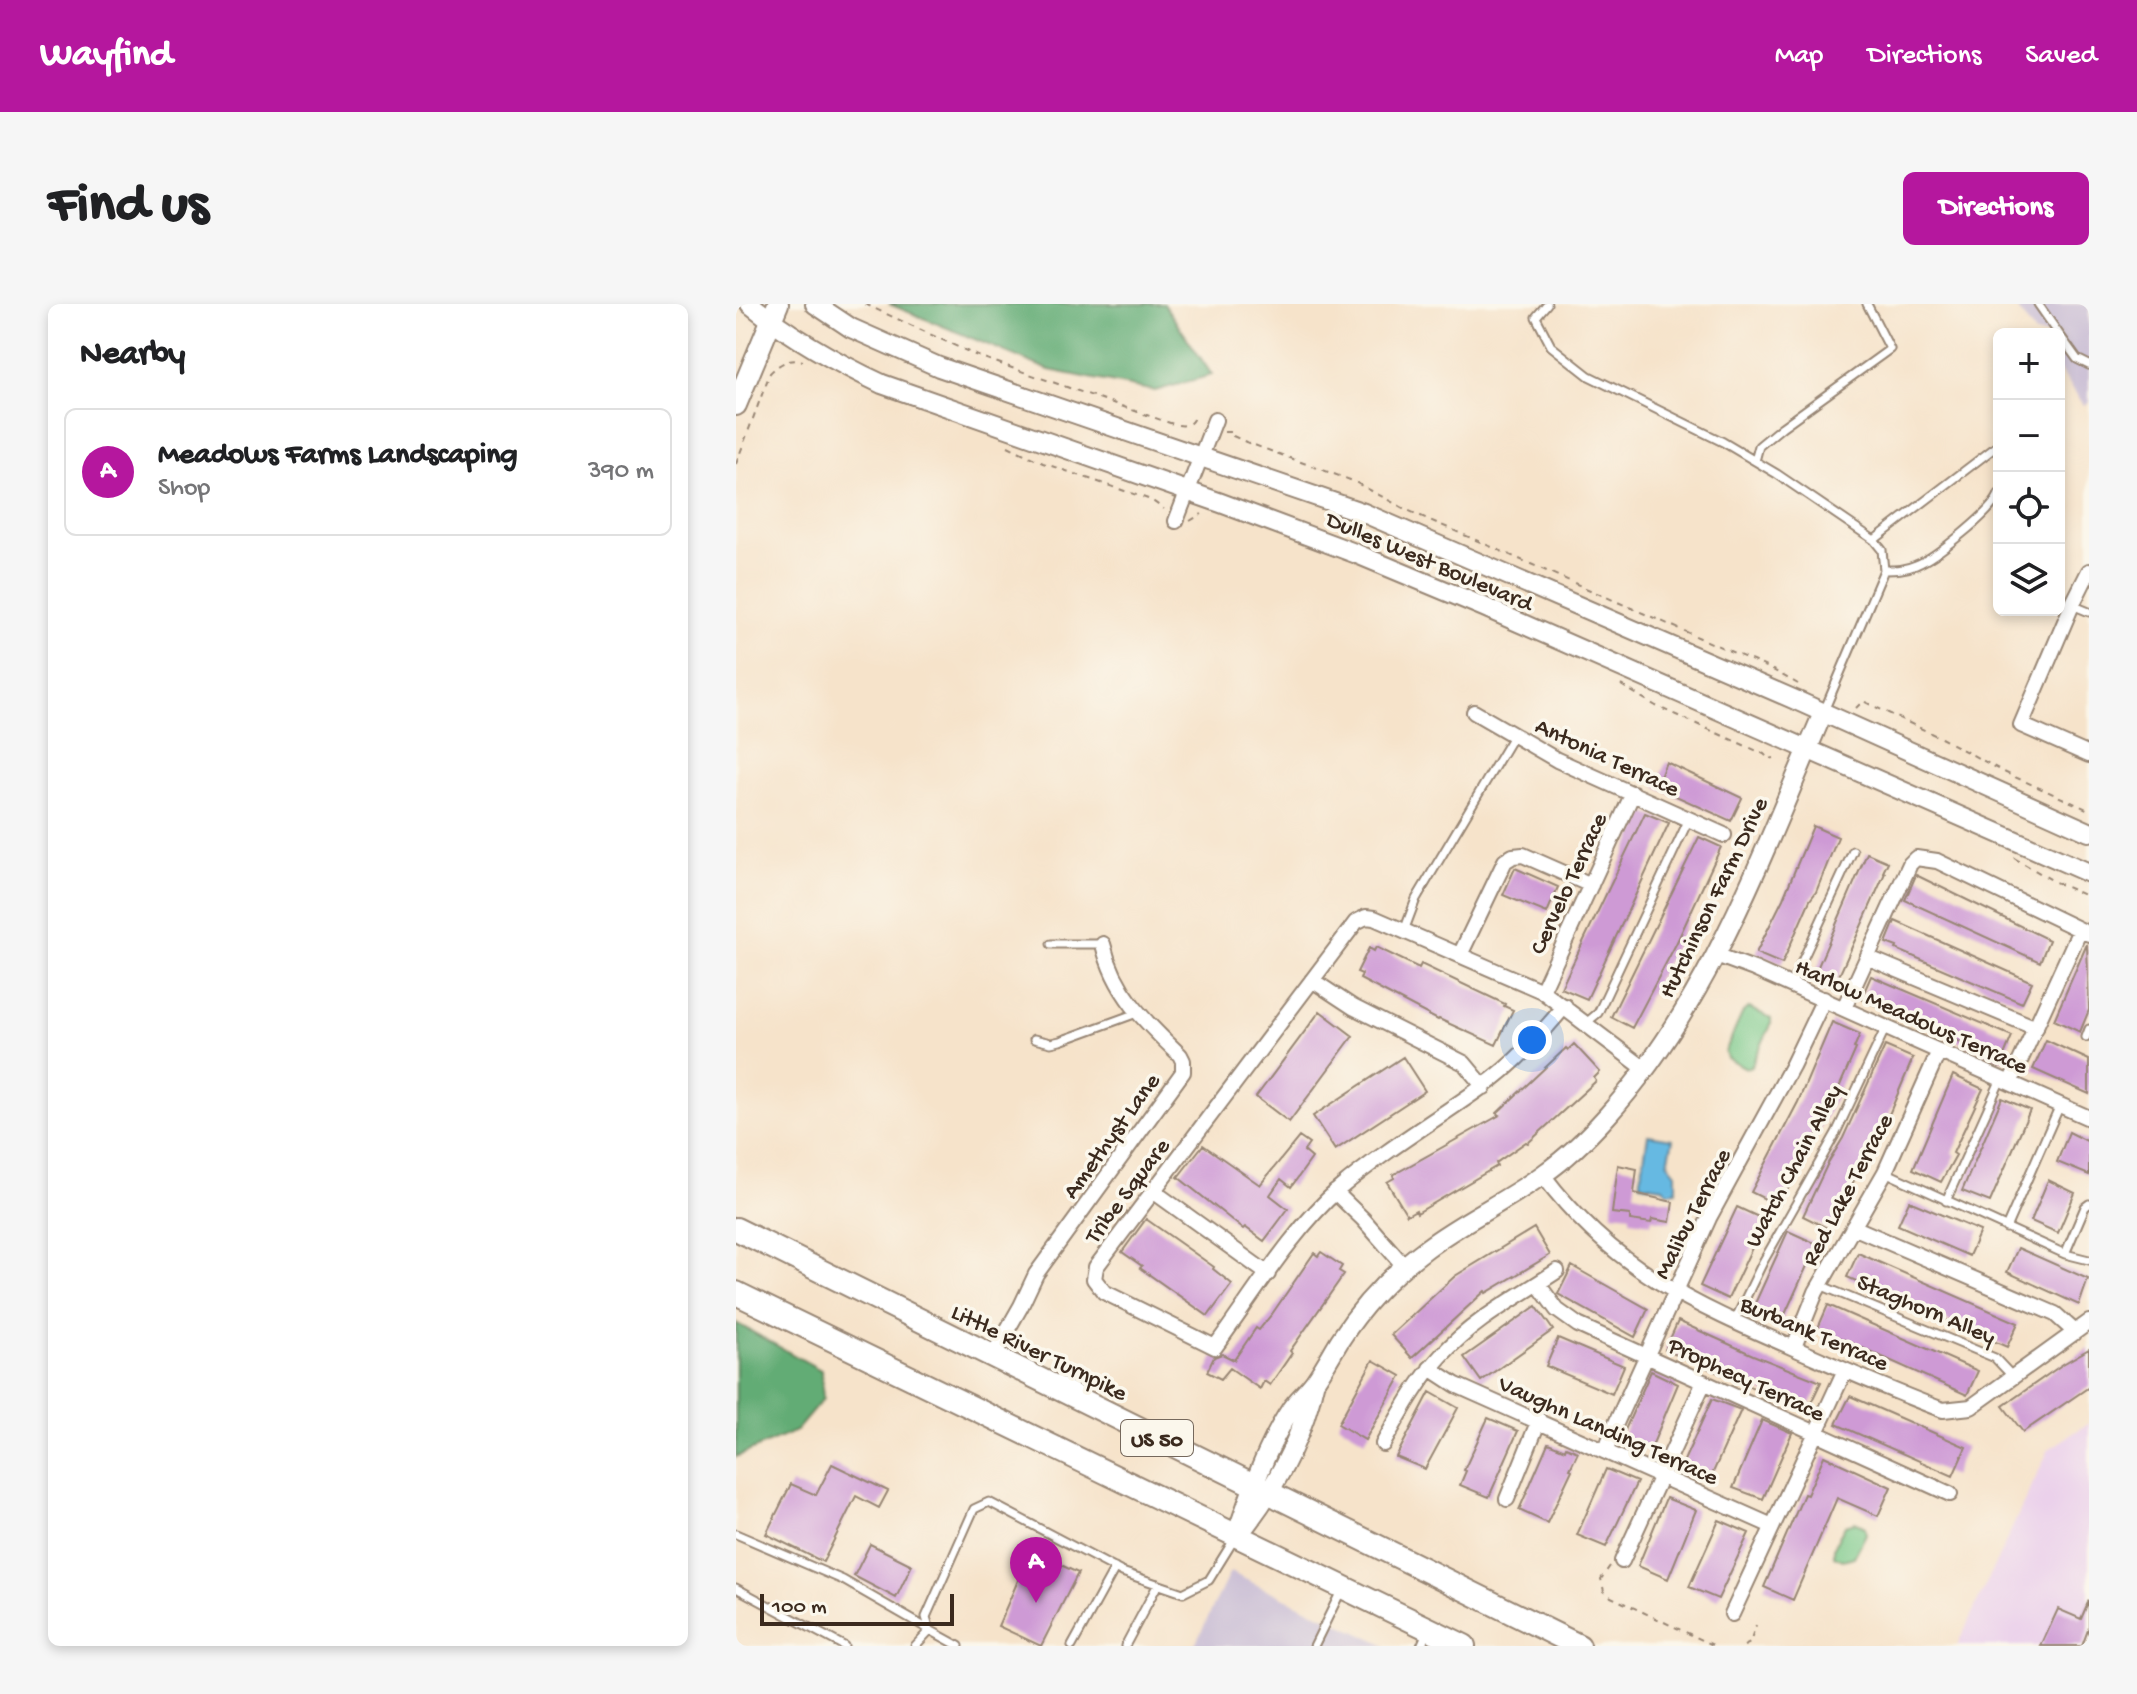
<!DOCTYPE html>
<html lang="en">
<head>
<meta charset="utf-8">
<style>
	:root { --surface:#fff; --page:#f6f6f6; --text:#202124; --muted:#757577; --line:#e0e0e0; --accent:#b5179e }
	body { margin:0; font-family:"Gochi Hand",sans-serif; background:var(--page); color:var(--text) }
	.controls { position:absolute; right:24px; top:24px; display:grid; overflow:hidden; border-radius:12px; box-shadow:0 4px 12px #0003 }
	.controls button { width:72px; height:72px; display:grid; place-items:center; padding:0; border:0; border-bottom:2px solid var(--line); background:var(--surface); color:var(--text); font:40px sans-serif }
	.scale { position:absolute; left:24px; bottom:20px; width:194px; box-sizing:border-box; padding-left:8px; border:4px solid #3b2a1e; border-top:0; font-size:22px; line-height:28px; white-space:nowrap; color:#3b2a1e; -webkit-text-stroke:6px #fbf7ec; paint-order:stroke }
	.you { position:absolute; left:796px; top:736px; width:28px; height:28px; margin:-20px; border:6px solid #fff; border-radius:50%; background:#1a73e8; box-shadow:0 0 0 12px #1a73e833 }
	.badge { display:grid; place-items:center; width:52px; height:52px; border-radius:50%; background:var(--accent); color:#fff; font-size:26px; font-weight:700 }
	.pin { position:absolute; translate:-50% -66px; filter:drop-shadow(0 2px 4px #0008) }
	.pin::after { content:''; position:absolute; top:42px; width:28px; height:24px; background:inherit; clip-path:polygon(0 0,100% 0,50% 100%) }
	.list { margin:0; padding:0; list-style:none }
	h2 { display:flex; justify-content:space-between; align-items:center; height:104px; margin:0; padding:0 32px; font-size:34px }
	h2 small { font-size:26px; font-weight:400; color:var(--muted) }
	.list li { display:grid; grid-template-columns:52px 1fr auto; gap:24px; align-items:center; box-sizing:border-box; height:128px; margin:0 16px 16px; padding:0 16px; border:2px solid var(--line); border-radius:12px }
	.list b { display:block; font-size:30px; white-space:nowrap }
	.list p { margin:0; font-size:26px; white-space:nowrap; color:var(--muted) }
	.list em { font-size:26px; font-style:normal; color:var(--muted) }
	.icon { flex:none; width:44px; height:44px; fill:none; stroke:currentColor; stroke-width:2; stroke-linecap:round; stroke-linejoin:round }
	.map { position:relative; flex:none; width:1353px; height:1342px; overflow:hidden; border-radius:12px }
	header { display:flex; align-items:center; gap:48px; box-sizing:border-box; height:112px; padding:0 40px; background:var(--accent); color:#fff }
	header strong { font-size:38px }
	nav { display:flex; gap:44px; margin-inline-start:auto; font-size:28px }
	.intro { display:flex; align-items:center; justify-content:space-between; box-sizing:border-box; height:192px; padding:0 48px }
	h1 { margin:0; font-size:56px }
	.button { padding:20px 36px; border-radius:12px; background:var(--accent); color:#fff; font-size:28px; font-weight:700 }
	main { display:flex; gap:48px; padding:0 48px }
	aside { flex:1; background:var(--surface); border-radius:12px; box-shadow:0 4px 12px #0003 }
	.map>svg:first-child { display:block }
	.built { fill:#ebd1eb }
	.industrial { fill:#cbbfd5 }
	.green { fill:#78c787; stroke:#5a7852; stroke-width:2 }
	.forest { fill:#62ac74; stroke:#4e6b49; stroke-width:2 }
	.water { fill:#66b9e2; stroke:#507280; stroke-width:2 }
	.building { fill:#ce9ad5 }
	.lines { fill:none; stroke-linecap:round; stroke-linejoin:round }
	.service-casing { stroke:#988674; stroke-width:11 }
	.minor-casing { stroke:#988674; stroke-width:18 }
	.tertiary-casing { stroke:#988674; stroke-width:22 }
	.secondary-casing { stroke:#988674; stroke-width:24 }
	.trunk-casing { stroke:#988674; stroke-width:26 }
	.path { stroke:#988674; stroke-width:2; stroke-dasharray:6 6; stroke-linecap:butt }
	.service { stroke:#fff; stroke-width:7 }
	.minor { stroke:#fff; stroke-width:14 }
	.tertiary { stroke:#fff; stroke-width:18 }
	.secondary { stroke:#fff; stroke-width:20 }
	.trunk { stroke:#fff; stroke-width:22 }
	.labels { text-anchor:middle; stroke-width:7; stroke-linejoin:round; paint-order:stroke }
	.shield { fill:#fbf7ec; stroke:#75685c; stroke-width:2 }
	.shield-label { font-size:22px; font-weight:bold; fill:#3b2a1e }
	.street-label { font-size:24px; fill:#3b2a1e; stroke:#fbf7ec }
</style>
</head>
<body>
<header>
<strong>Wayfind</strong>
<nav><a>Map</a><a>Directions</a><a>Saved</a></nav>
</header>
<div class="intro"><h1>Find us</h1><a class="button">Directions</a></div>
<main>
<aside>
<h2>Nearby<small></small></h2>
<ul class="list">
<li><span class="badge">A</span><div><b>Meadows Farms Landscaping</b><p>Shop</p></div><em>390 m</em></li>
</ul>
</aside>
<div class="map">
<svg width="1353" height="1342" viewBox="0 0 1353 1342">
	<rect width="100%" height="100%" fill="#fbf7ec"/>
	<filter id="ink" filterUnits="userSpaceOnUse"><feTurbulence type="fractalNoise" baseFrequency=".0125" numOctaves="2"/><feDisplacementMap in="SourceGraphic" scale="16" xChannelSelector="R" yChannelSelector="G"/><feConvolveMatrix kernelMatrix="1 2 1 2 8 2 1 2 1" color-interpolation-filters="sRGB"/></filter>
	<filter id="wash" filterUnits="userSpaceOnUse"><feTurbulence type="fractalNoise" baseFrequency=".006" numOctaves="4" result="noise"/><feDisplacementMap in="SourceGraphic" scale="32" xChannelSelector="R" yChannelSelector="G"/><feGaussianBlur stdDeviation="1.8" result="paint"/><feColorMatrix in="noise" values="0 0 0 0 0 0 0 0 0 0 0 0 0 0 0 0 0 1.4 0 .05"/><feComposite in="paint" operator="in"/></filter>
	<g filter="url(#wash)">
		<rect width="100%" height="100%" fill="#f6e3ca"/>
		<path class="built" d="M1353,1119V1333L1349,1342H1221L1313,1145Z"/>
		<path class="industrial" d="M1278,0H1353V98L1348,101L1323,65V30H1299Z
			M494,1268L650,1342H458Z"/>
		<path class="green" d="M1013,704L1035,714V721L1015,762L1010,764L991,754L989,748L1007,708Z
			M1119,1218L1129,1223L1130,1230L1118,1253L1107,1256L1098,1252V1243L1109,1221Z"/>
		<path class="forest" d="M153,0H428L476,71L419,87L313,66Z
			M0,1019L85,1066L87,1095L60,1127L0,1153Z"/>
		<path class="water" d="M912,831L937,835L932,859L940,869V887L932,888L927,883L904,880Z"/>
		<g id="blocks">
			<path class="building" d="M930,458L1006,494L995,517L920,483Z
				M909,509L933,519L851,695L825,684Z
				M1077,522L1102,533L1080,588L1074,596L1046,660L1020,649L1047,595Z
				M963,533L985,543L940,640L896,724L875,713Z
				M1131,549L1152,558L1147,568L1149,569L1098,683L1077,674Z
				M779,564L822,583L811,609L767,591Z
				M1180,571L1313,636L1304,658L1169,596Z
				M1159,617L1296,678L1286,699L1160,645L1161,643L1150,639Z
				M1351,640L1353,706L1344,728L1318,716Z
				M640,643L683,664L685,660L769,700L768,702L777,706L760,741L703,715L702,716L624,675L626,670L621,668L633,644L638,647Z
				M1135,672L1276,732L1266,756L1125,695Z
				M584,707L617,732L553,818L520,793Z
				M1096,718L1124,730L1118,744L1120,745L1091,811L1043,902L1015,888L1062,798Z
				M1310,736L1353,756V790L1297,765Z
				M838,740L864,768L858,774L860,777L792,839L790,838L760,859L761,862L681,909L680,906L671,911L651,878L658,874L657,871L764,811L761,809L830,744L832,746Z
				M1149,742L1177,754L1149,820L1120,872L1095,926L1067,912L1092,859L1107,834Z
				M667,753L689,787L599,846L577,812Z
				M1217,771L1247,785L1217,849L1220,851L1205,878L1177,865Z
				M1266,794L1294,806L1254,898L1226,887Z
				M1333,828L1353,838V871L1321,858Z
				M563,833L573,840L568,847L576,854L555,883L545,875L534,891L552,905L528,937L509,923L507,925L442,873L467,841L524,881Z
				M882,861L901,865L898,889L937,898L934,918L916,915L915,919L894,916V911L876,909Z
				M1312,876L1339,889L1322,929L1295,917Z
				M1173,897L1244,927L1233,952L1162,921Z
				M1001,903L1029,916L992,995L964,982Z
				M410,915L478,963L477,965L496,980L472,1012L404,964L406,962L386,948Z
				M798,924L814,951L750,989L749,987L676,1054L655,1031L719,972Z
				M1052,927L1081,940L1045,1019L1016,1006Z
				M1282,944L1352,975L1343,1001L1271,968Z
				M585,948L606,962L603,967L608,970L554,1047L556,1049L534,1081L528,1077L524,1085L494,1064L485,1075L471,1068L478,1053L486,1050L498,1056L520,1024L523,1026L536,1010L578,949L582,952Z
				M1122,949L1282,1019L1271,1043L1111,973Z
				M836,962L912,1005L899,1033L822,990Z
				M1092,1001L1242,1067L1231,1091L1082,1024Z
				M800,1002L817,1026L745,1077L728,1053Z
				M942,1017L1017,1051L1085,1078L1071,1107L929,1046Z
				M822,1034L888,1062L876,1090L810,1062Z
				M1353,1045V1083L1287,1128L1267,1102L1327,1060Z
				M637,1056L665,1072L629,1136L602,1120Z
				M915,1067L942,1080L914,1147L885,1135Z
				M694,1088L722,1104L689,1165L660,1153Z
				M1114,1092L1230,1143L1217,1172L1100,1120Z
				M976,1095L1005,1106L975,1173L946,1161Z
				M752,1114L782,1127L753,1193L724,1181L730,1167L728,1166Z
				M1026,1116L1056,1129L1027,1195L997,1184Z
				M812,1139L829,1146L830,1143L842,1148L834,1165L836,1166L811,1219L783,1206Z
				M1088,1152L1155,1183L1142,1212L1101,1194L1057,1296L1028,1283L1068,1190L1071,1191Z
				M96,1160L152,1187L143,1204L120,1192L87,1258L30,1230L55,1180L80,1191Z
				M870,1165L901,1178L870,1243L841,1231Z
				M930,1194L960,1206L932,1275L902,1262Z
				M983,1216L1013,1229L982,1295L953,1283Z
				M134,1240L176,1261L160,1294L118,1272Z
				M295,1247L342,1269L305,1342L262,1322Z
				M1353,1296V1323L1346,1342H1305L1322,1305L1345,1315Z"/>
		</g>
	</g>
	<g filter="url(#ink)">
		<use href="#blocks" fill-opacity="0" stroke="#988674" stroke-width="2"/>
		<g class="lines">
			<g class="service-casing">
				<path id="service" d="M811,0L800,13L815,42L853,72L987,138L1041,170L1138,236
					M1302,0L1323,30
					M1323,30L1341,55L1353,61
					M1019,157L1023,142L1046,123L1154,45L1131,0
					M1148,266C1159,266 1169,266 1180,261C1198,254 1257,208 1263,190
					M1336,301L1353,308
					M1088,407L1148,266L1146,246L1138,236L1261,142L1263,145
					M668,627L680,595L777,432
					M315,640H367
					M1055,681L1117,547
					M850,719L862,709L953,515
					M1350,733L1353,725
					M298,735L315,739L324,737L401,709
					M1149,868L1329,950L1353,956
					M1210,897L1265,775
					M1270,924L1324,801
					M1329,950L1349,903L1353,900
					M1084,981L1259,1054L1276,1072
					M998,1018L1027,958L1100,829L1150,723
					M0,1230L107,1276L194,1326L179,1342
					M0,1284L108,1342
					M223,1342L194,1326L190,1313L238,1205L253,1198L386,1268L447,1289L473,1276L499,1234
					M336,1342L379,1264
					M389,1342L422,1280
					M578,1342L605,1287
					M685,1342L692,1326"/>
			</g>
			<g class="minor-casing">
				<path id="minor" d="M440,217L479,116
					M1353,267L1336,301L1285,421L1353,451
					M738,408L821,456L988,531
					M724,651L769,557L777,552L787,551L855,581
					M980,651L1018,665L1353,814
					M1133,654L1300,724
					M576,676L617,703L728,759L748,783
					M806,687L897,489
					M829,702C804,731 778,761 746,783C698,817 648,847 603,885C556,926 516,993 479,1043L368,988L358,975L360,963L620,618L630,613L638,614L806,687L909,765
					M1108,704L1174,560L1180,554L1201,557L1353,630
					M1274,779L1344,626
					M807,871C877,965 956,1000 1060,1045C1109,1066 1158,1088 1207,1106L1235,1103L1353,1018
					M417,887L532,970
					M599,888L627,915L668,962
					M1117,923L1319,1010L1339,1028
					M802,980L821,1006L842,1021L1214,1190
					M1058,1043L1080,988L1149,868L1203,747
					M256,1053L285,1002L300,970L447,768V757L444,751C409,718 378,688 367,640
					M694,1064L720,1081L1036,1222
					M647,1140C664,1110 681,1078 705,1052C737,1016 782,993 821,967
					M870,1147L876,1128L973,914L1056,762L1088,695
					M771,1195L803,1116
					M886,1257L968,1078
					M996,1310L1109,1066"/>
			</g>
			<g class="tertiary-casing">
				<path id="tertiary" d="M14,0C55,33 99,58 146,80L485,199L621,250L748,303L1353,569
					M79,0L115,24L203,63L628,209L1064,398L1353,528
					M510,1221C542,1179 567,1131 578,1080
					M500,1232C514,1191 531,1141 555,1105C562,1095 572,1087 579,1077C588,1064 596,1049 604,1036C627,1000 657,969 691,944C728,916 771,897 809,869C832,853 852,833 871,812C974,698 1027,548 1087,409"/>
			</g>
			<g class="secondary-casing">
				<path id="secondary" d="M0,101L42,0"/>
			</g>
			<g class="trunk-casing">
				<path id="trunk" d="M0,925L843,1342
					M0,989L728,1342"/>
			</g>
			<path class="path" d="M129,0L239,51L428,117C441,121 455,127 459,110
				M488,128H496L497,132L510,138L617,177L671,206L1035,365L1062,380
				M272,142L307,159L415,196L428,205
				M0,160L34,69C44,59 53,54 67,57
				M454,217L466,210
				M885,381L920,402L1028,450L1033,455L1038,454
				M1120,404L1127,397L1205,434L1270,469L1353,506
				M1278,554L1319,578L1353,593
				M874,1262L865,1275L868,1287L875,1293L979,1342
				M1008,1342L1014,1339L1020,1321"/>
			<use href="#service" class="service"/>
			<use href="#minor" class="minor"/>
			<use href="#tertiary" class="tertiary"/>
			<use href="#secondary" class="secondary"/>
			<use href="#trunk" class="trunk"/>
		</g>
	</g>
	<g class="labels">
		<rect class="shield" x="385" y="1116" width="72" height="36" rx="6"/>
		<g class="shield-label">
			<text x="421" y="1142">US 50</text>
		</g>
		<g class="street-label">
			<text transform="translate(694 256) rotate(23)" y="8">Dulles West Boulevard</text>
			<text transform="translate(872 452) rotate(25)" y="8">Antonia Terrace</text>
			<text transform="translate(831 579) rotate(-65)" y="8">Cervelo Terrace</text>
			<text transform="translate(976 593) rotate(-64)" y="8">Hutchinson Farm Drive</text>
			<text transform="translate(1176 711) rotate(24)" y="8">Harlow Meadows Terrace</text>
			<text transform="translate(374 831) rotate(-54)" y="8">Amethyst Lane</text>
			<text transform="translate(1056 861) rotate(-62)" y="8">Watch Chain Alley</text>
			<text transform="translate(1110 885) rotate(-62)" y="8">Red Lake Terrace</text>
			<text transform="translate(390 886) rotate(-53)" y="8">Tribe Square</text>
			<text transform="translate(955 909) rotate(-63)" y="8">Malibu Terrace</text>
			<text transform="translate(1191 1004) rotate(23)" y="8">Staghorn Alley</text>
			<text transform="translate(1079 1028) rotate(23)" y="8">Burbank Terrace</text>
			<text transform="translate(304 1047) rotate(26)" y="8">Little River Turnpike</text>
			<text transform="translate(1011 1074) rotate(25)" y="8">Prophecy Terrace</text>
			<text transform="translate(873 1125) rotate(24)" y="8">Vaughn Landing Terrace</text>
		</g>
	</g>
</svg>
<div class="controls">
<button>+</button>
<button>−</button>
<button><svg class="icon" aria-label="locate" viewBox="0 0 24 24"><circle cx="12" cy="12" r="6"/><path d="M12 2v4M12 18v4M2 12h4M18 12h4"/></svg></button>
<button><svg class="icon" aria-label="layers" viewBox="0 0 24 24"><path d="M12 4l9 5-9 5-9-5zM3 14l9 5 9-5"/></svg></button>
</div>
<div class="scale">100 m</div>
<div class="you"></div>
<div class="pin badge" style="left:300px;top:1299px">A</div>
</div>
</main>
</body>
</html>
